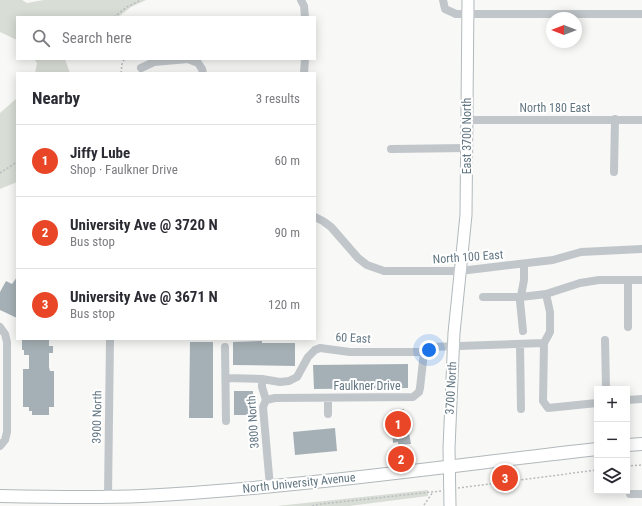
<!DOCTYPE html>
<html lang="en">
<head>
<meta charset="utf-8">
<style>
	:root { --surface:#fff; --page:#f7f7f7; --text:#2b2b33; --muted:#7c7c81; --line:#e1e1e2; --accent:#e84626 }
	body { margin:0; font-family:"Roboto Condensed",sans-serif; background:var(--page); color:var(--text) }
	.controls { position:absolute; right:12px; bottom:12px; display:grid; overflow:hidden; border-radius:0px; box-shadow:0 2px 10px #0003 }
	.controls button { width:36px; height:36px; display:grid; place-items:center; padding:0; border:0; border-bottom:1px solid var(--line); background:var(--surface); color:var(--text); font:20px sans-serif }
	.compass { position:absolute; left:546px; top:12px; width:36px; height:36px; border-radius:50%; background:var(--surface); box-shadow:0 2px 10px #0003; rotate:270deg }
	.you { position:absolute; left:429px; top:350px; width:14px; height:14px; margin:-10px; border:3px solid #fff; border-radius:50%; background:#1a73e8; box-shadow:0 0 0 6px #1a73e833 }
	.badge { display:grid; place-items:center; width:26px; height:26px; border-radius:50%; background:var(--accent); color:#fff; font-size:13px; font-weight:700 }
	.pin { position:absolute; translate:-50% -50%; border:2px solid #fff; box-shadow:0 1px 4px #0006 }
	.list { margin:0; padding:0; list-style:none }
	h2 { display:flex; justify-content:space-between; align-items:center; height:52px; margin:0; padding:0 16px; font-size:17px }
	h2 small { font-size:13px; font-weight:400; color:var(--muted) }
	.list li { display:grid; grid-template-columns:26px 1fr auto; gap:12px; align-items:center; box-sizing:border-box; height:72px; padding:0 16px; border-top:1px solid var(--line) }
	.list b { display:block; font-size:15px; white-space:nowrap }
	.list p { margin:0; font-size:13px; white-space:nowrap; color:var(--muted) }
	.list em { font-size:13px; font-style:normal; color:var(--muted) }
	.icon { flex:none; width:22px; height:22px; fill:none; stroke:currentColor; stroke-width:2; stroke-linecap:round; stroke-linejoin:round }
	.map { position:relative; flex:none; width:642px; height:506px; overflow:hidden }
	.search { position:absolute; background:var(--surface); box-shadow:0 2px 10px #0003; left:16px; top:16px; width:300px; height:44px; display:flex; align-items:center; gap:10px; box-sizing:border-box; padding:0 14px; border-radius:0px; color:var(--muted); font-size:15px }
	.panel { position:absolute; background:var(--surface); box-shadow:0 2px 10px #0003; left:16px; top:72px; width:300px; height:268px; border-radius:0px }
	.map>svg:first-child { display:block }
	.green { fill:#d8ddd5 }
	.building { fill:#a5b0b6 }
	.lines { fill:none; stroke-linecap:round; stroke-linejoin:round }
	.major-casing { stroke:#b2b9bc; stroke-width:13 }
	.highway-casing { stroke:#b2b8bb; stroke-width:14 }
	.path { stroke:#b9bdc0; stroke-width:1.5; stroke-dasharray:2 2; stroke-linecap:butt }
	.minor { stroke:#c1c6ca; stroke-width:8 }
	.major { stroke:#fff; stroke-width:11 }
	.highway { stroke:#fff; stroke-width:12 }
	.labels { text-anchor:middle; stroke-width:4; stroke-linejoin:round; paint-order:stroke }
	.street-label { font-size:12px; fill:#627682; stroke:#fff }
</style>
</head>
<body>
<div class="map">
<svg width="642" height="506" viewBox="0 0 642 506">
	<rect width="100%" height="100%" fill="#f8f8f6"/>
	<path class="green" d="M0,0H22L27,3L44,0H146L131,7L118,17H17V40L0,32Z
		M34,59H65L70,73H35L37,63Z
		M17,98V182L0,189V113Z
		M428,490V496L349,506H277Z"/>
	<path class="building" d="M17,277V318L0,310V292L6,281L12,284Z
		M22,339H49V346H53V353H49V367L50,371H54V407H49V415H32V411H29V407H23V369H29V355H24V350H22Z
		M262,341V343H295V366L233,365V342Z
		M190,342H213V418H189Z
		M408,364V388L314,389L313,365Z
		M234,391H253V415H234Z
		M404,409L407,434L409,433L411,444L398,445V442L393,443L391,410Z
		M335,428L337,451L295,455L293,432Z"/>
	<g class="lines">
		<g class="major-casing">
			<path id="major" d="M450,506L449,448L454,333L466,215L468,0"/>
		</g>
		<g class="highway-casing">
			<path id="highway" d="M627,445L642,444
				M0,496C47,497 95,498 142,496C295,488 446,466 597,449"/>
		</g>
		<path class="path" d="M114,17L127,7L141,0
			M121,73L122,64L124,60L123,59
			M0,173L17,162
			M627,466L642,465
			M458,488L597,470
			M424,505L433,492
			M312,506L321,504L441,491"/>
		<path class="minor" d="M301,0L304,6L305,17
			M443,0L445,9L456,14H642
			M141,68L154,62L188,59L198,63L202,69L203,73
			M304,73L305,59
			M467,120H642
			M391,149L467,148
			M614,172L615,119
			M315,217L323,221L331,227L358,258L367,265L384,271H460L553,260L581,252L642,249
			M483,297H521L546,294
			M0,327L5,334L7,342V432L5,440L0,446
			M628,327V280
			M523,331L520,301L524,280V264
			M605,340L606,389
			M544,343L550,332V312L546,294L580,283L599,280H642
			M520,344L521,409
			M225,347L226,421
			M226,378L262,379L280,382L289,381L297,377L308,357L315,350L320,348L350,352H424
			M262,379V387L266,400L263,407L270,487
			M328,398V414
			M266,400L275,398L413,397L419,392L420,388L424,352L430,347L544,343L543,401L548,408L597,403
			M627,400L642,399
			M630,494H642
			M108,496L110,339"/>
		<use href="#major" class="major"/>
		<use href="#highway" class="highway"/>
	</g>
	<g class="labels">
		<g class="street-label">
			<text x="555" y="112">North 180 East</text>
			<text transform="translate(467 136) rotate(-90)" y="4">East 3700 North</text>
			<text transform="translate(468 257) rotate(-4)" y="4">North 100 East</text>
			<text transform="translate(353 338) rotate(3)" y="4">60 East</text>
			<text x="367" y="390">Faulkner Drive</text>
			<text transform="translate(451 388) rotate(-87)" y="4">3700 North</text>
			<text transform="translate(97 417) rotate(-89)" y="4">3900 North</text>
			<text transform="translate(253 422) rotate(-94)" y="4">3800 North</text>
			<text transform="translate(299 483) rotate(-6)" y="4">North University Avenue</text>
		</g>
	</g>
</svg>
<div class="controls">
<button>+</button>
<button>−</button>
<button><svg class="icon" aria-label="layers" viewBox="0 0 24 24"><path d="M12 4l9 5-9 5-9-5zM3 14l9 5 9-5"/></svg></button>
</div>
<svg class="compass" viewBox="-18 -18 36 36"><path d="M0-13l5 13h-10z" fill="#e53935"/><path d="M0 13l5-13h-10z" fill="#7c7c81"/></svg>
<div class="you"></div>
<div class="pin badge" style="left:398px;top:424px">1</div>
<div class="pin badge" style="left:401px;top:459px">2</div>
<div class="pin badge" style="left:505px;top:478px">3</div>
<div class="search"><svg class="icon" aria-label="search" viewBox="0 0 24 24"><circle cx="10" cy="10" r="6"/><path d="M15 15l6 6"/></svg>Search here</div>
<section class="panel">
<h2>Nearby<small>3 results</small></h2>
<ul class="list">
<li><span class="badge">1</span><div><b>Jiffy Lube</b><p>Shop · Faulkner Drive</p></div><em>60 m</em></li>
<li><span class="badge">2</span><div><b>University Ave @ 3720 N</b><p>Bus stop</p></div><em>90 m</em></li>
<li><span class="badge">3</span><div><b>University Ave @ 3671 N</b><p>Bus stop</p></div><em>120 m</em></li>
</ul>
</section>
</div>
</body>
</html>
